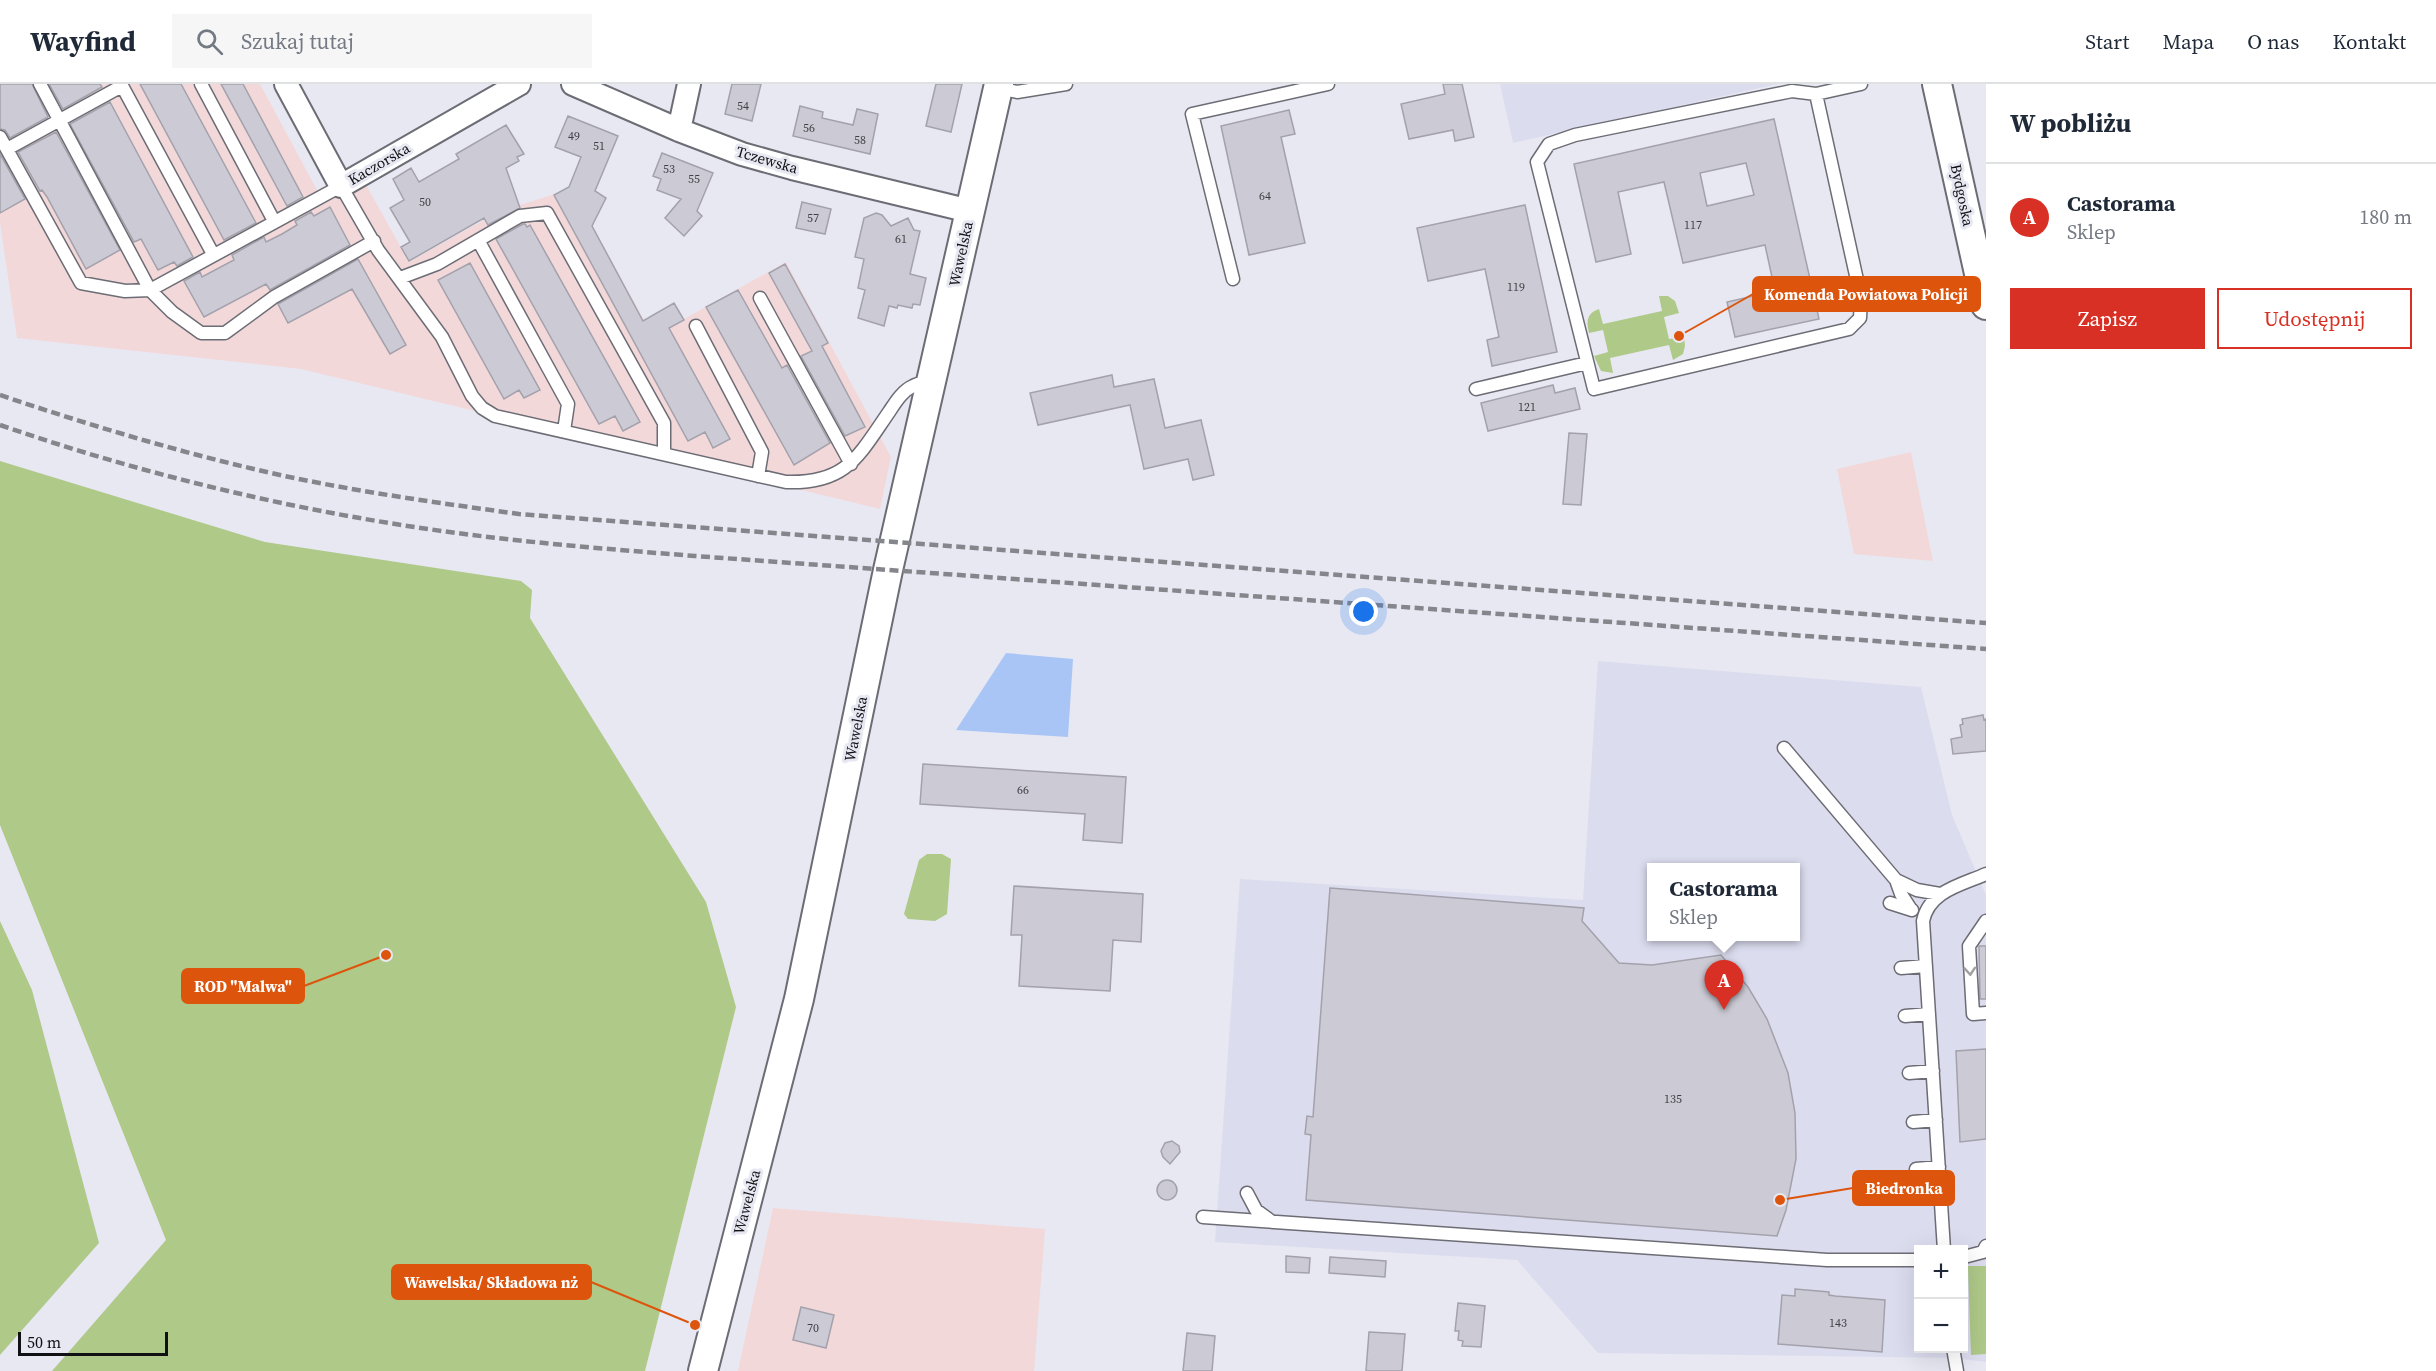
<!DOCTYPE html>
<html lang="pl">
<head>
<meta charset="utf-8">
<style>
	:root { --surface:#fff; --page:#f6f6f7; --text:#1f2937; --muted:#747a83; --line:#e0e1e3; --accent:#d93025 }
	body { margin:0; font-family:"Source Serif 4",serif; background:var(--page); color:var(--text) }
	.controls { position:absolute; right:18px; bottom:18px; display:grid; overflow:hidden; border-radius:0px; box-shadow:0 6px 24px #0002 }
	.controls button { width:54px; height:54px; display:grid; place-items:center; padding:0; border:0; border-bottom:2px solid var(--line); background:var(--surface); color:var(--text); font:30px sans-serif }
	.scale { position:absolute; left:18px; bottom:15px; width:150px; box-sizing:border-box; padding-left:6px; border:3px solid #111115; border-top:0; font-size:16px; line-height:21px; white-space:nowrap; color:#111115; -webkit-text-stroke:4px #e8e8f3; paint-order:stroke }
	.you { position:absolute; left:1364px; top:528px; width:21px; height:21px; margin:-15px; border:4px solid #fff; border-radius:50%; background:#1a73e8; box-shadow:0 0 0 9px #1a73e833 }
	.badge { display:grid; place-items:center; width:39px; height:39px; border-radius:50%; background:var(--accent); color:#fff; font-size:20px; font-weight:700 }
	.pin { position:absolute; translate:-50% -50px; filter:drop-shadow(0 2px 3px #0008) }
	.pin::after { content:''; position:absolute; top:32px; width:21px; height:18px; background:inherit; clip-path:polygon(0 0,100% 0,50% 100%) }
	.popup { position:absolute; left:1647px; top:779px; width:153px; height:78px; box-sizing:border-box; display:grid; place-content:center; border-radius:0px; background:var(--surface); filter:drop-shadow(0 2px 4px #0005); font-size:20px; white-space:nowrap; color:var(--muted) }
	.popup b { font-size:22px; color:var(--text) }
	.popup::after { content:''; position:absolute; left:50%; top:100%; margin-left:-12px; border:12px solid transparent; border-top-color:var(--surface) }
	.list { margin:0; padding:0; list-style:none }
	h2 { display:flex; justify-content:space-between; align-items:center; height:78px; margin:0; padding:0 24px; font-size:26px }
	h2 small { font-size:20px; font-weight:400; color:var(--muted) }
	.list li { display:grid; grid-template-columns:39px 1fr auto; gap:18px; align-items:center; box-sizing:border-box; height:108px; padding:0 24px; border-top:2px solid var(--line) }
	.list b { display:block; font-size:22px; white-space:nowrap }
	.list p { margin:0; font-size:20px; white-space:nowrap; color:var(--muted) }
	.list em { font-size:20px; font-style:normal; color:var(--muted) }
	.actions { display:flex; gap:12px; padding:18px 24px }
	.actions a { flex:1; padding:14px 0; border:2px solid var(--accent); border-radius:0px; text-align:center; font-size:21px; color:var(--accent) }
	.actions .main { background:var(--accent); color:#fff }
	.icon { flex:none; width:33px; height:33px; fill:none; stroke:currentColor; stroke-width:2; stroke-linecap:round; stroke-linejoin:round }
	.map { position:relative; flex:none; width:1986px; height:1287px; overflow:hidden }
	header { display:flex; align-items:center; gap:36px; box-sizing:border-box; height:84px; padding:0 30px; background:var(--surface); border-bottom:2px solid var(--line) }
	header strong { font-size:28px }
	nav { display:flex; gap:33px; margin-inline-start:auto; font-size:21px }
	.search { width:420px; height:54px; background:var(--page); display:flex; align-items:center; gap:15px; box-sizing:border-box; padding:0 21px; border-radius:0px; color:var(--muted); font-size:22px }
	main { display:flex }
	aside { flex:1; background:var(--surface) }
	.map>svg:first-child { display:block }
	.built { fill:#dbdcee; fill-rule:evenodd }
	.industrial { fill:#f3d8da }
	.green { fill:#afc989 }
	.water { fill:#a8c5f5 }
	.building { fill:#cccbd5; stroke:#a3a1ab; stroke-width:1.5; fill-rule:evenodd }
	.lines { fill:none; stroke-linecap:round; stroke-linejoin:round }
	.service-casing { stroke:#6c6c75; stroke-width:15 }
	.minor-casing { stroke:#6c6c75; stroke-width:26 }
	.tertiary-casing { stroke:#6c6c75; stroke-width:32 }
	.service { stroke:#fff; stroke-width:12 }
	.minor { stroke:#fff; stroke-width:22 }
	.tertiary { stroke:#fff; stroke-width:28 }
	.rail { stroke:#85858c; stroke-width:4.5; stroke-dasharray:9 4.5; stroke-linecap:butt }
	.oneway { stroke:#a0a0a1 }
	.labels { text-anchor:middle; stroke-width:6; stroke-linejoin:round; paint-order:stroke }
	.number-label { font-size:12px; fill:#404045 }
	.street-label { font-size:15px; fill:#111115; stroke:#e8e8f3 }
	.leader { fill:none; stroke:#dd550c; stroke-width:2 }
	.callout-dot { fill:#dd550c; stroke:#e8e8f3; stroke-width:2 }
	.callout { fill:#dd550c; stroke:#dd550c; stroke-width:2 }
	.callout-label { font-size:16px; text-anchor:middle; font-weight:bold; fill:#fff }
</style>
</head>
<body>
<header>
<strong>Wayfind</strong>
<div class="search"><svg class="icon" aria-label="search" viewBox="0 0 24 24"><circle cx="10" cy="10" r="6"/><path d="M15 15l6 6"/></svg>Szukaj tutaj</div>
<nav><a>Start</a><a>Mapa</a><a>O nas</a><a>Kontakt</a></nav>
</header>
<main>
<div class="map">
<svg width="1986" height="1287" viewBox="0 0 1986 1287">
	<rect width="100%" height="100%" fill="#e8e8f3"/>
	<path class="built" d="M1500,0H1777L1513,59Z
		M1598,577L1921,603L1952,731L1986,811V1278L1954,1274L1598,1269L1517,1176L1215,1158L1240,795L1583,816ZM1652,784H1796V852H1652ZM1918,1166H1964V1264H1918Z"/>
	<path class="industrial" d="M0,0H260L324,119L364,97L409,178L498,128L552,111L571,102L644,236L674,219L684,235L786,178L891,373L880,425L301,285L17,254L0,139Z
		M1911,368L1933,477L1854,470L1837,385Z
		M773,1124L1045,1145L1034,1287H738Z"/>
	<path class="green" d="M1659,212H1668L1675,217L1679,229L1664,233L1669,255L1684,253L1685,262L1683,270L1673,276L1669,261L1610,274L1613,289L1601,287L1594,272L1608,268L1603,246L1589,249C1586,237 1587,229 1599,225L1603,240L1662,227Z
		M0,377L265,458L521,497L532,506L530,534L706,818L736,923L645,1287H52L166,1156L0,741Z
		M927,770H942L951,775L947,830L935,837L908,835L904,830L919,776Z
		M0,837L32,906L99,1159L0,1271Z
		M1968,1182H1986V1270L1971,1271Z"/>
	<path class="water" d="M1006,569L1073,575L1068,653L956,646Z"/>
	<path class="building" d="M0,0H32L48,33L10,54L5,46L0,45Z
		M49,0H100L102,3L63,25Z
		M140,0H181L256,139L224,156Z
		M221,0H243L303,113L287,122Z
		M732,0H761L752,37L725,30Z
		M936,0H962L951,48L926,42Z
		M1443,0H1462L1474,53L1455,57L1453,46L1409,55L1401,20L1445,10Z
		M110,18L193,173L177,182L174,178L158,186L141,155L134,158L70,40Z
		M800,22L823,28L822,34L853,41L857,25L878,30L870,70L793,52Z
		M1289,26L1295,50L1281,53L1305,159L1249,171L1221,42Z
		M568,32L618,52L595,107L606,114L592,142L643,237L674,219L684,236L669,244L730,355L713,364L705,348L688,357L554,111L569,103L581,73L555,63Z
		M1774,35L1819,235L1735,253L1727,218L1775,207L1765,161L1683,179L1664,98L1618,108L1631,170L1596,178L1574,80ZM1746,79L1754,111L1707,122L1700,89Z
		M506,41L524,70L517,73L519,77L506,84L520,124L488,141L484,134L409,177L401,163L410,158L390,124L404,116L393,95L411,84L419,98L459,75L456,70Z
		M56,48L120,166L86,185L47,113L42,106L40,107L18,68Z
		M662,69L713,89L697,127L702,132L684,152L665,134L681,115L657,106L661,95L653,92Z
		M0,70L25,115L0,129Z
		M802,118L831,125L825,150L796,144Z
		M1525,121L1557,268L1492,282L1487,256L1499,253L1485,185L1428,197L1417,144Z
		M330,123L350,161L270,206L266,200L204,233L184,197L200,188L202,193L234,176L232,171L264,153L266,158L282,150L297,141L295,137L311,128L314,132Z
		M876,129L882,131L891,142L908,134L914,146L920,147L910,190L926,194L920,221L913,220L912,224L898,221L897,224L889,222L884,242L858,234L865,206L858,204L864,175L855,173L864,134Z
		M523,140H525L527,143L530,141L640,338L623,347L615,332L599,340L496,155Z
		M358,175L406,261L390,270L352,205L288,239L278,220Z
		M470,179L540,306L524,314L519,306L504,315L438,196Z
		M785,180L828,259L822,262L865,343L845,352L801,272L812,267L769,189Z
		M738,206L782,284L787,281L830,359L794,381L706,223Z
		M1112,291L1114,303L1154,295L1165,344L1201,336L1214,391L1193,396L1188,375L1144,385L1130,321L1038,341L1030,309Z
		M1553,301L1555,309L1575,304L1580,325L1488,347L1481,319Z
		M1569,349L1587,350L1581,421L1563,420Z
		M1983,631L1984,636L1986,635V667L1953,670L1951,655L1962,653L1960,641L1963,640L1962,635Z
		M923,680L1126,693L1122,759L1083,756L1085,730L920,720Z
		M1014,802L1143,810L1141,858L1113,856L1110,907L1019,902L1022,851H1011Z
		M1330,804L1584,824L1582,837L1619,879L1652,881L1721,871L1748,903L1767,935L1788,989L1795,1029L1796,1075L1786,1126L1777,1152L1306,1116L1311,1051L1305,1050L1307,1032L1313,1033Z
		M1979,862H1986V915H1980Z
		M1986,965V1055L1960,1058L1956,967Z
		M1172,1057L1179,1062L1180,1068L1170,1080L1163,1073L1161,1067L1165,1059Z
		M1157 1106a10 10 0 1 1 20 0a10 10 0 1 1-20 0Z
		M1286,1172L1310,1174L1309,1189L1286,1188Z
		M1330,1173L1386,1177L1385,1193L1329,1189Z
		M1795,1205L1829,1208V1211L1835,1212L1885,1216L1882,1268L1778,1260L1782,1211L1795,1212Z
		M1458,1219L1485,1222L1481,1263L1462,1262L1463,1257L1458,1256L1459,1247H1455Z
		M801,1223L834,1231L826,1264L793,1256Z
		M1369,1248L1405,1250L1402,1287H1366Z
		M1187,1249L1215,1252L1212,1287H1183Z"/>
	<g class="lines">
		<g class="service-casing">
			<path id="service" d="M40,0L150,206L172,228L201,249H225L274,213L374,157
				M121,0L213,170
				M201,0L274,137
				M998,4L1017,8L1066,0
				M1816,10L1861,214L1860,234L1849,245L1594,305L1537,78L1549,60L1575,51L1792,7L1816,10L1861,0
				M0,53L81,199L125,207L150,206L341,102L378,166L442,253L472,312L482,324L495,332L786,398C846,400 858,373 889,328C895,319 902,307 913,302C919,299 925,298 931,296
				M7,65L122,2
				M478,156L568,320L564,347
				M400,194L437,180L520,132L547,129L664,339V370
				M1233,195L1192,30L1328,0
				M760,214L851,380
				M696,242L762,368L758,392
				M1476,305L1587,279
				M1784,664L1896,796L1901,810L1910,824
				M1896,796L1917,806L1940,810
				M1890,819L1912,826
				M1986,837L1969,862L1973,930L1986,929
				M1901,884L1926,882
				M1905,932L1929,930
				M1909,989L1933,987
				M1913,1038L1936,1036
				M1916,1085L1939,1083
				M1247,1109L1256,1126L1271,1137
				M1203,1133L1827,1176H1918
				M1944,1166L1923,837C1929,807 1961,801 1986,790
				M1964,1173L1983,1168L1986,1162
				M1953,1264L1957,1287"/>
		</g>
		<g class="minor-casing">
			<path id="minor" d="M286,0L341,102L519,0
				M573,0L679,46L742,70L792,84L970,127
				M679,46L689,0"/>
		</g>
		<g class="tertiary-casing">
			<path id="tertiary" d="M1937,0L1986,221
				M703,1287L799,915L888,486L999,0"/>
		</g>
		<use href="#service" class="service"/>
		<use href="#minor" class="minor"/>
		<use href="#tertiary" class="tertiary"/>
		<path class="rail" d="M0,311C92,342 185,370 280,391C359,408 439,419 519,430L1986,539
			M0,341C139,389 283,424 428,445C517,458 606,465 695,472L1986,565"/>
	</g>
	<defs><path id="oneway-chevron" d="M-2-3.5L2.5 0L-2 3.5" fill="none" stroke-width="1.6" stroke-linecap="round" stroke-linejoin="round" transform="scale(1.5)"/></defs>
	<use class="oneway" href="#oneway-chevron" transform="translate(1970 887) rotate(86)"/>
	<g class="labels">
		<g class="number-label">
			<text x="743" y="26">54</text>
			<text x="809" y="48">56</text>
			<text x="574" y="56">49</text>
			<text x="860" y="60">58</text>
			<text x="599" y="66">51</text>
			<text x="669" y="89">53</text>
			<text x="694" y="99">55</text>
			<text x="1265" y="116">64</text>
			<text x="425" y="122">50</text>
			<text x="813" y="138">57</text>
			<text x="1693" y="145">117</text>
			<text x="901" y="159">61</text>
			<text x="1516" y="207">119</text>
			<text x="1527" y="327">121</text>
			<text x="1023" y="710">66</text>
			<text x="1673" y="1019">135</text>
			<text x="1838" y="1243">143</text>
			<text x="813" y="1248">70</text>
		</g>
		<g class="street-label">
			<text transform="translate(767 76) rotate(16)" y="5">Tczewska</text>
			<text transform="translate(379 80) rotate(-30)" y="5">Kaczorska</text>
			<text transform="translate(1962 111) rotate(78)" y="5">Bydgoska</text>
			<text transform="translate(961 170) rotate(-78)" y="5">Wawelska</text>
			<text transform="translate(856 645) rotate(-79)" y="5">Wawelska</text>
			<text transform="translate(747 1118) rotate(-75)" y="5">Wawelska</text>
		</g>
	</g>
	<path class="leader" d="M1679 252L1753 210M386 871L304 902M1780 1116L1853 1104M695 1241L591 1198"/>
	<g class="callout-dot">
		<circle cx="1679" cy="252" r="6"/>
		<circle cx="386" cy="871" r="6"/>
		<circle cx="1780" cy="1116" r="6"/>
		<circle cx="695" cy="1241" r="6"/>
	</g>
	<g class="callout">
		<rect x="1753" y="193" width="227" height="34" rx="6"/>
		<rect x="182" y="885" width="122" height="34" rx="6"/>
		<rect x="1853" y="1087" width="101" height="34" rx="6"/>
		<rect x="392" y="1181" width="199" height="34" rx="6"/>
	</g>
	<g class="callout-label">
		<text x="1866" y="216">Komenda Powiatowa Policji</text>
		<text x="243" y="908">ROD "Malwa"</text>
		<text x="1904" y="1110">Biedronka</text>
		<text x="491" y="1204">Wawelska/ Składowa nż</text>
	</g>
</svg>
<div class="controls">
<button>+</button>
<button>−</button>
</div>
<div class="scale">50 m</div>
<div class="you"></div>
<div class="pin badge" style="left:1724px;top:926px">A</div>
<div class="popup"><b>Castorama</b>Sklep</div>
</div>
<aside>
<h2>W pobliżu<small></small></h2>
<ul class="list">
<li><span class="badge">A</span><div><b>Castorama</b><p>Sklep</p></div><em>180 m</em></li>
</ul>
<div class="actions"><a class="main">Zapisz</a><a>Udostępnij</a></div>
</aside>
</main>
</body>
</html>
